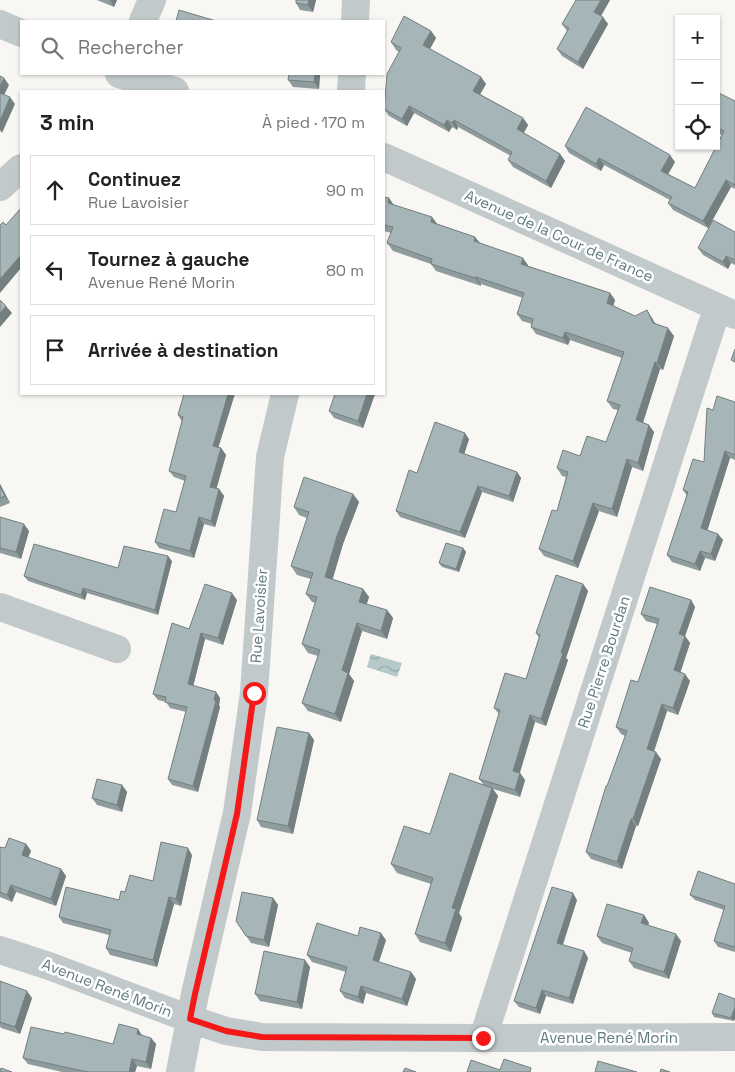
<!DOCTYPE html>
<html lang="fr">
<head>
<meta charset="utf-8">
<style>
	:root { --surface:#fff; --page:#f2f2f2; --text:#222; --muted:#767676; --line:#e0e0e0 }
	body { margin:0; font-family:"Space Grotesk",sans-serif; background:var(--page); color:var(--text) }
	.controls { position:absolute; right:15px; top:15px; display:grid; overflow:hidden; border-radius:0px; box-shadow:0 1px 4px #0004 }
	.controls button { width:45px; height:45px; display:grid; place-items:center; padding:0; border:0; border-bottom:1px solid var(--line); background:var(--surface); color:var(--text); font:25px sans-serif }
	.stop { position:absolute; width:15px; height:15px; margin:-11px; border:4px solid #f41918; border-radius:50%; background:#fff }
	.stop.end { background:#f41918; border-color:#fff; box-shadow:0 1px 5px #0008 }
	.list { margin:0; padding:0; list-style:none }
	h2 { display:flex; justify-content:space-between; align-items:center; height:65px; margin:0; padding:0 20px; font-size:21px }
	h2 small { font-size:16px; font-weight:400; color:var(--muted) }
	.list li { display:grid; grid-template-columns:32px 1fr auto; gap:15px; align-items:center; box-sizing:border-box; height:70px; margin:0 10px 10px; padding:0 10px; border:1px solid var(--line); border-radius:0px }
	.list b { display:block; font-size:19px; white-space:nowrap }
	.list p { margin:0; font-size:16px; white-space:nowrap; color:var(--muted) }
	.list em { font-size:16px; font-style:normal; color:var(--muted) }
	.icon { flex:none; width:28px; height:28px; fill:none; stroke:currentColor; stroke-width:2; stroke-linecap:round; stroke-linejoin:round }
	.map { position:relative; flex:none; width:735px; height:1072px; overflow:hidden }
	.search { position:absolute; background:var(--surface); box-shadow:0 1px 4px #0004; left:20px; top:20px; width:365px; height:55px; display:flex; align-items:center; gap:12px; box-sizing:border-box; padding:0 18px; border-radius:0px; color:var(--muted); font-size:19px }
	.panel { position:absolute; background:var(--surface); box-shadow:0 1px 4px #0004; left:20px; top:90px; width:365px; height:305px; border-radius:0px }
	.map>svg:first-child { display:block }
	.water { fill:url(#water-waves) }
	.lines { fill:none; stroke-linecap:round; stroke-linejoin:round }
	.minor { stroke:#c2c9cb; stroke-width:28 }
	.wall { fill:#8f9c9d }
	.shaded-wall { fill:#747f80 }
	.building { fill:#a6b5b7; stroke:#747f80 }
	.route { stroke:#f41918; stroke-width:6 }
	.labels { text-anchor:middle; stroke-width:5; stroke-linejoin:round; paint-order:stroke }
	.street-label { font-size:15px; fill:#607b82; stroke:#fff }
</style>
</head>
<body>
<div class="map">
<svg width="735" height="1072" viewBox="0 0 735 1072">
	<defs>
		<pattern id="water-waves" width="16" height="10" patternUnits="userSpaceOnUse" patternTransform="scale(1.25)"><rect width="16" height="10" fill="#b6c9ca"/><path d="M0 5q4-4 8 0t8 0" fill="none" stroke="#97a8a9"/></pattern>
	</defs>
	<rect width="100%" height="100%" fill="#f8f7f4"/>
	<path class="water" d="M371,654L402,663L397,677L367,667Z"/>
	<g class="lines">
		<path class="minor" d="M143,21L152,0
			M355,21L356,0
			M0,24L21,33
			M119,74L175,91
			M351,91L352,74
			M384,157L735,315
			M0,187L21,168
			M0,607L117,649
			M0,950L49,966L190,1019L226,1031L262,1037L483,1038L735,1037
			M483,1038L712,324L719,308
			M180,1072L195,994L237,813L254,693L270,457L285,394"/>
	</g>
	<path class="wall" d="M97,0H117L114,7Z
		M296,0H316L313,12L300,10L296,3Z
		M576,0H610L601,16L608,24L583,69L562,56L557,49L567,31L562,24Z
		M431,31L436,38L430,49L481,77L486,84L480,94L523,118L528,125L524,133L560,154L565,161L551,188L513,167L508,160L511,156L458,127L457,130L452,127L449,132L414,113L407,126L389,116L384,109L399,52L396,50L391,42Z
		M320,74L319,89L293,87L288,80Z
		M716,93L735,101V189L731,187L708,228L673,210L668,203L670,200L604,165L601,171L569,153L565,146L675,162L668,174L695,188L722,135L716,132Z
		M384,197L389,198L394,205L437,224L475,237L480,243L528,265V266L610,293L615,300L613,306L635,316L652,318L655,323L674,336L663,370L660,369L643,423L654,432L643,471L632,467L617,517L599,511L578,568L544,556L539,549L557,511L566,477L562,476L557,468L606,442L618,410L613,409L607,401L622,358L570,340L568,345L536,334L531,327L532,324L522,321L517,314L523,298L481,284V286L436,271L431,264L393,251L387,243L391,233L384,231Z
		M735,232V265L731,263L728,269L703,255L698,248Z
		M184,394L219,447L221,448L226,455L216,488L219,489L224,496L215,527L204,524L194,558L159,548L155,542L176,512L185,481L174,477L169,471L182,422L178,415Z
		M375,394L363,428L334,418L329,411Z
		M735,402V460L730,458L707,530L718,534L723,540L715,561L705,558L700,571L672,562L667,555L687,496L683,490L704,462L713,410Z
		M469,439L464,454L517,472L521,478L513,502L482,492L465,538L400,517L396,511L417,473Z
		M0,484L10,503L0,507Z
		M353,494L359,502L343,544L332,579L363,589L369,597L366,604L387,610L393,618L387,639L362,631L349,674L354,681L341,722L308,711L302,703L318,656L308,653L302,644L316,603L312,602L306,594L311,579L297,575L291,566L307,518L299,515L294,507Z
		M0,517L29,531L21,559L0,553Z
		M463,548L466,552L459,572L442,567L439,563Z
		M172,561L158,615L87,593L85,600L28,581L24,576L118,568Z
		M583,584L588,591L566,658L568,660L546,726L535,722L520,773L525,780L520,797L493,789L498,796L459,913L462,918L451,952L420,942L415,934L431,884L397,873L391,864L430,834L483,784L479,779L499,714L494,708L526,679L539,638L536,633Z
		M237,600L223,645L205,639L193,686L216,692L220,698L219,705L220,707L198,792L172,785L168,779L186,712L170,708L166,702L158,700L153,694L189,629Z
		M691,600L695,607L685,636L690,643L680,672L690,681L678,715L667,711L654,752L661,759L638,826H636L622,869L591,859L586,852L607,786L625,736L621,734L616,727L638,682L657,624L646,621L641,614Z
		M309,733L314,740L293,834L261,827L257,820Z
		M122,785L127,792L122,812L97,805L92,798Z
		M26,844L31,851L28,858L61,869L66,876L56,906L16,892L12,902L0,897V847L5,848Z
		M192,855L181,906L174,904L157,967L110,955L106,948L109,935L63,923L59,917L119,900L125,892L153,881Z
		M735,884V952L718,947L714,941L724,910L695,900L690,895Z
		M273,898L278,905L269,947L251,943L236,921Z
		M577,900L563,945L584,951L588,958L573,1004L546,996L540,1014L519,1007L514,1001Z
		M644,915L649,923L648,925L681,941L669,979L634,968L629,961L632,953L602,943L597,936Z
		M358,936L386,940L379,962L411,972L416,979L407,1006L366,993L363,1004L345,998L340,991L346,972L312,962L307,955Z
		M310,967L302,1009L260,1001L255,994Z
		M0,981L32,998L20,1034L1,1028L0,1026Z
		M735,999V1018L734,1021L714,1017L712,1013Z
		M138,1029L142,1035L151,1038L156,1044L151,1069L137,1066L135,1072H62L28,1064L23,1058L113,1044Z"/>
	<path class="shaded-wall" d="M110,0H117L114,7Z
		M309,0H316L313,12L308,5Z
		M601,0H610L599,19L594,12Z
		M603,17L608,24L583,69L578,62Z
		M431,31L436,38L428,52L423,45Z
		M315,74H320L319,89L314,82Z
		M481,77L486,84L478,98L473,91Z
		M4,78L9,85L2,99L0,95V87Z
		M10,97L15,104L2,133L0,130V121Z
		M409,106L414,113L407,126L402,119Z
		M523,118L528,125L522,136L517,129Z
		M447,120L452,127L449,132L444,125Z
		M454,120L458,127L457,130L452,123Z
		M560,154L565,161L551,188L546,181Z
		M670,155L675,162L666,178L661,171Z
		M599,158L604,165L601,171L596,164Z
		M726,180L731,187L708,228L703,221Z
		M389,198L394,206L388,203Z
		M432,217L438,225L431,222Z
		M475,237L481,245L474,241Z
		M21,255V268L0,293V279Z
		M726,256L731,263L728,269L723,262Z
		M523,258L528,265L526,272L521,264Z
		M476,277L481,284V286L475,278Z
		M610,293L615,300L612,310L607,303Z
		M6,306L12,313L0,327V313Z
		M647,310L652,318L658,330L653,323Z
		M668,328L674,336L663,370L657,363Z
		M565,332L570,340L568,345L563,338Z
		M655,362L660,369L641,428L636,420Z
		M228,394H235L217,452L213,446Z
		M367,394H375L363,428L358,421Z
		M649,425L654,432L643,471L638,463Z
		M465,433L469,439L463,458L459,452Z
		M221,448L226,455L215,494L210,487Z
		M725,451L730,458L706,535L701,528Z
		M627,459L632,467L617,517L612,509Z
		M517,472L521,478L513,502L509,496Z
		M0,484L10,503L5,496L0,486Z
		M478,486L482,492L465,538L460,532Z
		M219,489L224,496L215,527L211,521Z
		M353,494L359,502L343,544L331,585L325,577L337,536Z
		M593,503L599,511L578,568L573,561Z
		M199,517L204,524L194,558L190,551Z
		M24,524L29,531L21,559L16,552Z
		M718,534L723,540L715,561L711,554Z
		M463,548L466,552L459,572L456,569Z
		M700,551L705,558L700,571L695,564Z
		M168,556L172,561L158,615L155,610Z
		M583,584L588,591L566,658L568,660L546,726L541,719L561,653Z
		M83,588L87,593L85,600L81,595Z
		M363,589L369,597L365,610L359,602Z
		M232,593L237,600L223,645L218,638Z
		M691,600L695,607L685,636L690,643L679,677L674,670L679,634Z
		M387,610L393,618L387,639L381,631Z
		M357,623L362,631L349,674L354,681L341,722L335,714L342,670Z
		M201,633L205,639L192,691L188,684Z
		M685,674L690,681L678,715L673,708Z
		M216,692L220,698L219,705L220,707L198,792L193,786Z
		M662,704L667,711L652,756L647,749Z
		M530,715L535,722L518,778L513,771Z
		M309,733L314,740L293,834L288,826Z
		M656,752L661,759L638,826L633,819Z
		M520,773L525,780L520,797L515,790Z
		M122,785L127,792L122,812L117,805Z
		M492,788L498,796L459,913L462,918L451,952L445,943L452,908Z
		M631,819L636,826L622,869L617,862Z
		M26,844L31,851L26,862L22,855Z
		M188,848L192,855L181,906L176,899Z
		M61,869L66,876L56,906L51,899Z
		M11,885L16,892L12,902L7,895Z
		M573,893L577,900L561,949L557,943Z
		M169,897L174,904L157,967L153,960Z
		M273,898L278,905L269,947L264,940Z
		M644,915L649,923L646,930L641,923Z
		M381,933L386,940L377,967L373,960Z
		M676,934L681,941L669,979L664,972Z
		M584,951L588,958L573,1004L569,998Z
		M305,960L310,967L302,1009L297,1002Z
		M411,972L416,979L407,1006L402,999Z
		M361,986L366,993L363,1004L358,997Z
		M542,990L546,996L540,1014L536,1008Z
		M27,991L32,998L20,1034L15,1027Z
		M735,1007V1018L734,1021L731,1018Z
		M138,1029L142,1036L137,1034Z
		M151,1038L156,1044L151,1069L146,1062Z
		M132,1059L137,1066L135,1072H129Z"/>
	<path class="building" d="M296,0H309L308,5L296,3Z
		M576,0H601L594,12L603,17L578,62L557,49L569,28L562,24Z
		M179,10L216,21H176Z
		M404,16L431,31L423,45L481,77L473,91L523,118L517,129L560,154L546,181L508,160L512,152L454,120L452,123L447,120L444,125L409,106L402,119L384,109L387,74L401,48L391,42Z
		M289,74H315L314,82L288,80Z
		M0,76L4,78L0,87Z
		M717,92L735,101V185L726,180L703,221L668,203L672,197L599,158L596,164L565,146L586,107L670,155L661,171L695,188L724,131L716,127V93Z
		M0,93L10,97L0,121Z
		M384,197L389,198L388,203L432,217L431,222L475,237L474,241L523,258L521,264L610,293L607,303L635,316L647,310L653,323L668,328L657,363L655,362L636,420L649,425L638,463L627,459L612,509L593,503L573,561L539,549L552,510L557,511L568,472L557,468L563,450L580,456L587,436L606,442L620,405L607,401L624,352L565,332L563,338L531,327L533,319L517,314L524,293L476,277L475,278L431,264L432,259L387,243L393,227L384,225Z
		M21,208V255L0,279V225L3,222L6,225Z
		M713,220L735,232V260L726,256L723,262L698,248Z
		M0,300L6,306L0,313Z
		M735,349V362L731,360Z
		M184,394H228L213,446L221,448L210,487L219,489L211,521L199,517L190,551L155,542L164,509L176,512L186,476L169,471L183,417L178,415Z
		M335,394H367L358,421L329,411Z
		M717,396L735,402V455L725,451L701,528L718,534L711,554L700,551L695,564L667,555L688,492L683,490L693,459L704,462L707,408L713,410Z
		M435,422L465,433L459,452L517,472L509,496L478,486L460,532L396,511L409,470L417,473Z
		M304,477L353,494L337,536L325,577L363,589L359,602L387,610L381,631L357,623L342,670L348,673L335,714L302,703L320,650L302,644L317,597L306,594L313,573L291,566L309,512L294,507Z
		M0,486L5,496L0,498Z
		M0,517L24,524L16,552L0,548Z
		M446,543L463,548L456,569L439,563Z
		M34,544L118,568L124,546L168,556L155,610L83,588L81,595L24,576Z
		M556,575L583,584L561,653H563L541,719L530,715L513,771L520,773L515,790L479,779L500,710L494,708L505,673L526,679L540,635L536,633Z
		M205,584L232,593L218,638L201,633L188,684L216,692L214,700L216,701L193,786L168,779L187,707L165,702L166,697L153,694L172,623L189,629Z
		M650,587L691,600L679,634L685,636L674,670L685,674L673,708L662,704L647,749L656,752L633,819H631L617,862L586,852L606,786H607L627,731L616,727L631,680L638,682L659,619L641,614Z
		M277,727L309,733L288,826L257,820Z
		M450,773L492,788L452,908L456,909L445,943L415,934L433,878L391,864L404,826L430,834Z
		M97,779L122,785L117,805L92,798Z
		M9,838L26,844L22,855L61,869L51,899L11,885L7,895L0,892V847L5,848Z
		M161,842L188,848L176,899L169,897L153,960L106,948L111,930L59,917L66,887L119,900L121,891L125,892L130,875L153,881Z
		M698,871L735,884V947L714,941L725,906L690,895Z
		M552,887L573,893L557,943L584,951L569,998L542,990L536,1008L514,1001Z
		M242,892L273,898L264,940L246,936L236,921Z
		M607,904L644,915L641,923L676,934L664,972L629,961L633,948L597,936Z
		M317,923L358,936L360,927L381,933L373,960L411,972L402,999L361,986L358,997L340,991L347,967L307,955Z
		M264,951L305,960L297,1002L255,994Z
		M0,981L27,991L15,1027L0,1022Z
		M719,993L735,999V1007L731,1018L712,1013Z
		M119,1024L138,1029L137,1034L151,1038L146,1062L132,1059L129,1072H88L23,1058L31,1027L64,1034L65,1032L113,1044Z
		M504,1059L531,1068L530,1072H467L471,1060L500,1070Z
		M598,1061L637,1072H595Z
		M1,1068L12,1072H0Z
		M405,1068L416,1072H403Z
		M661,1069L670,1072H660Z"/>
	<g class="lines">
		<path class="route" d="M254,693L237,814L195,994L190,1019L226,1031L262,1037L483,1038"/>
	</g>
	<g class="labels">
		<g class="street-label">
			<text transform="translate(559 236) rotate(24)" y="5">Avenue de la Cour de France</text>
			<text transform="translate(259 616) rotate(-86)" y="5">Rue Lavoisier</text>
			<text transform="translate(604 662) rotate(-72)" y="5">Rue Pierre Bourdan</text>
			<text transform="translate(107 988) rotate(21)" y="5">Avenue René Morin</text>
			<text x="609" y="1043">Avenue René Morin</text>
		</g>
	</g>
</svg>
<div class="controls">
<button>+</button>
<button>−</button>
<button><svg class="icon" aria-label="locate" viewBox="0 0 24 24"><circle cx="12" cy="12" r="6"/><path d="M12 2v4M12 18v4M2 12h4M18 12h4"/></svg></button>
</div>
<div class="stop" style="left:254px;top:693px"></div>
<div class="stop end" style="left:483px;top:1038px"></div>
<div class="search"><svg class="icon" aria-label="search" viewBox="0 0 24 24"><circle cx="10" cy="10" r="6"/><path d="M15 15l6 6"/></svg>Rechercher</div>
<section class="panel">
<h2>3 min<small>À pied · 170 m</small></h2>
<ul class="list">
<li><svg class="icon" aria-label="ahead" viewBox="0 0 24 24"><path d="M12 20V5M6 11l6-6 6 6"/></svg><div><b>Continuez</b><p>Rue Lavoisier</p></div><em>90 m</em></li>
<li><svg class="icon" aria-label="left" viewBox="0 0 24 24"><path d="M17 20v-9H6M10 6l-5 5 5 5"/></svg><div><b>Tournez à gauche</b><p>Avenue René Morin</p></div><em>80 m</em></li>
<li><svg class="icon" aria-label="arrive" viewBox="0 0 24 24"><path d="M6 21V4h12l-3 4 3 4H6"/></svg><div><b>Arrivée à destination</b></div></li>
</ul>
</section>
</div>
</body>
</html>
